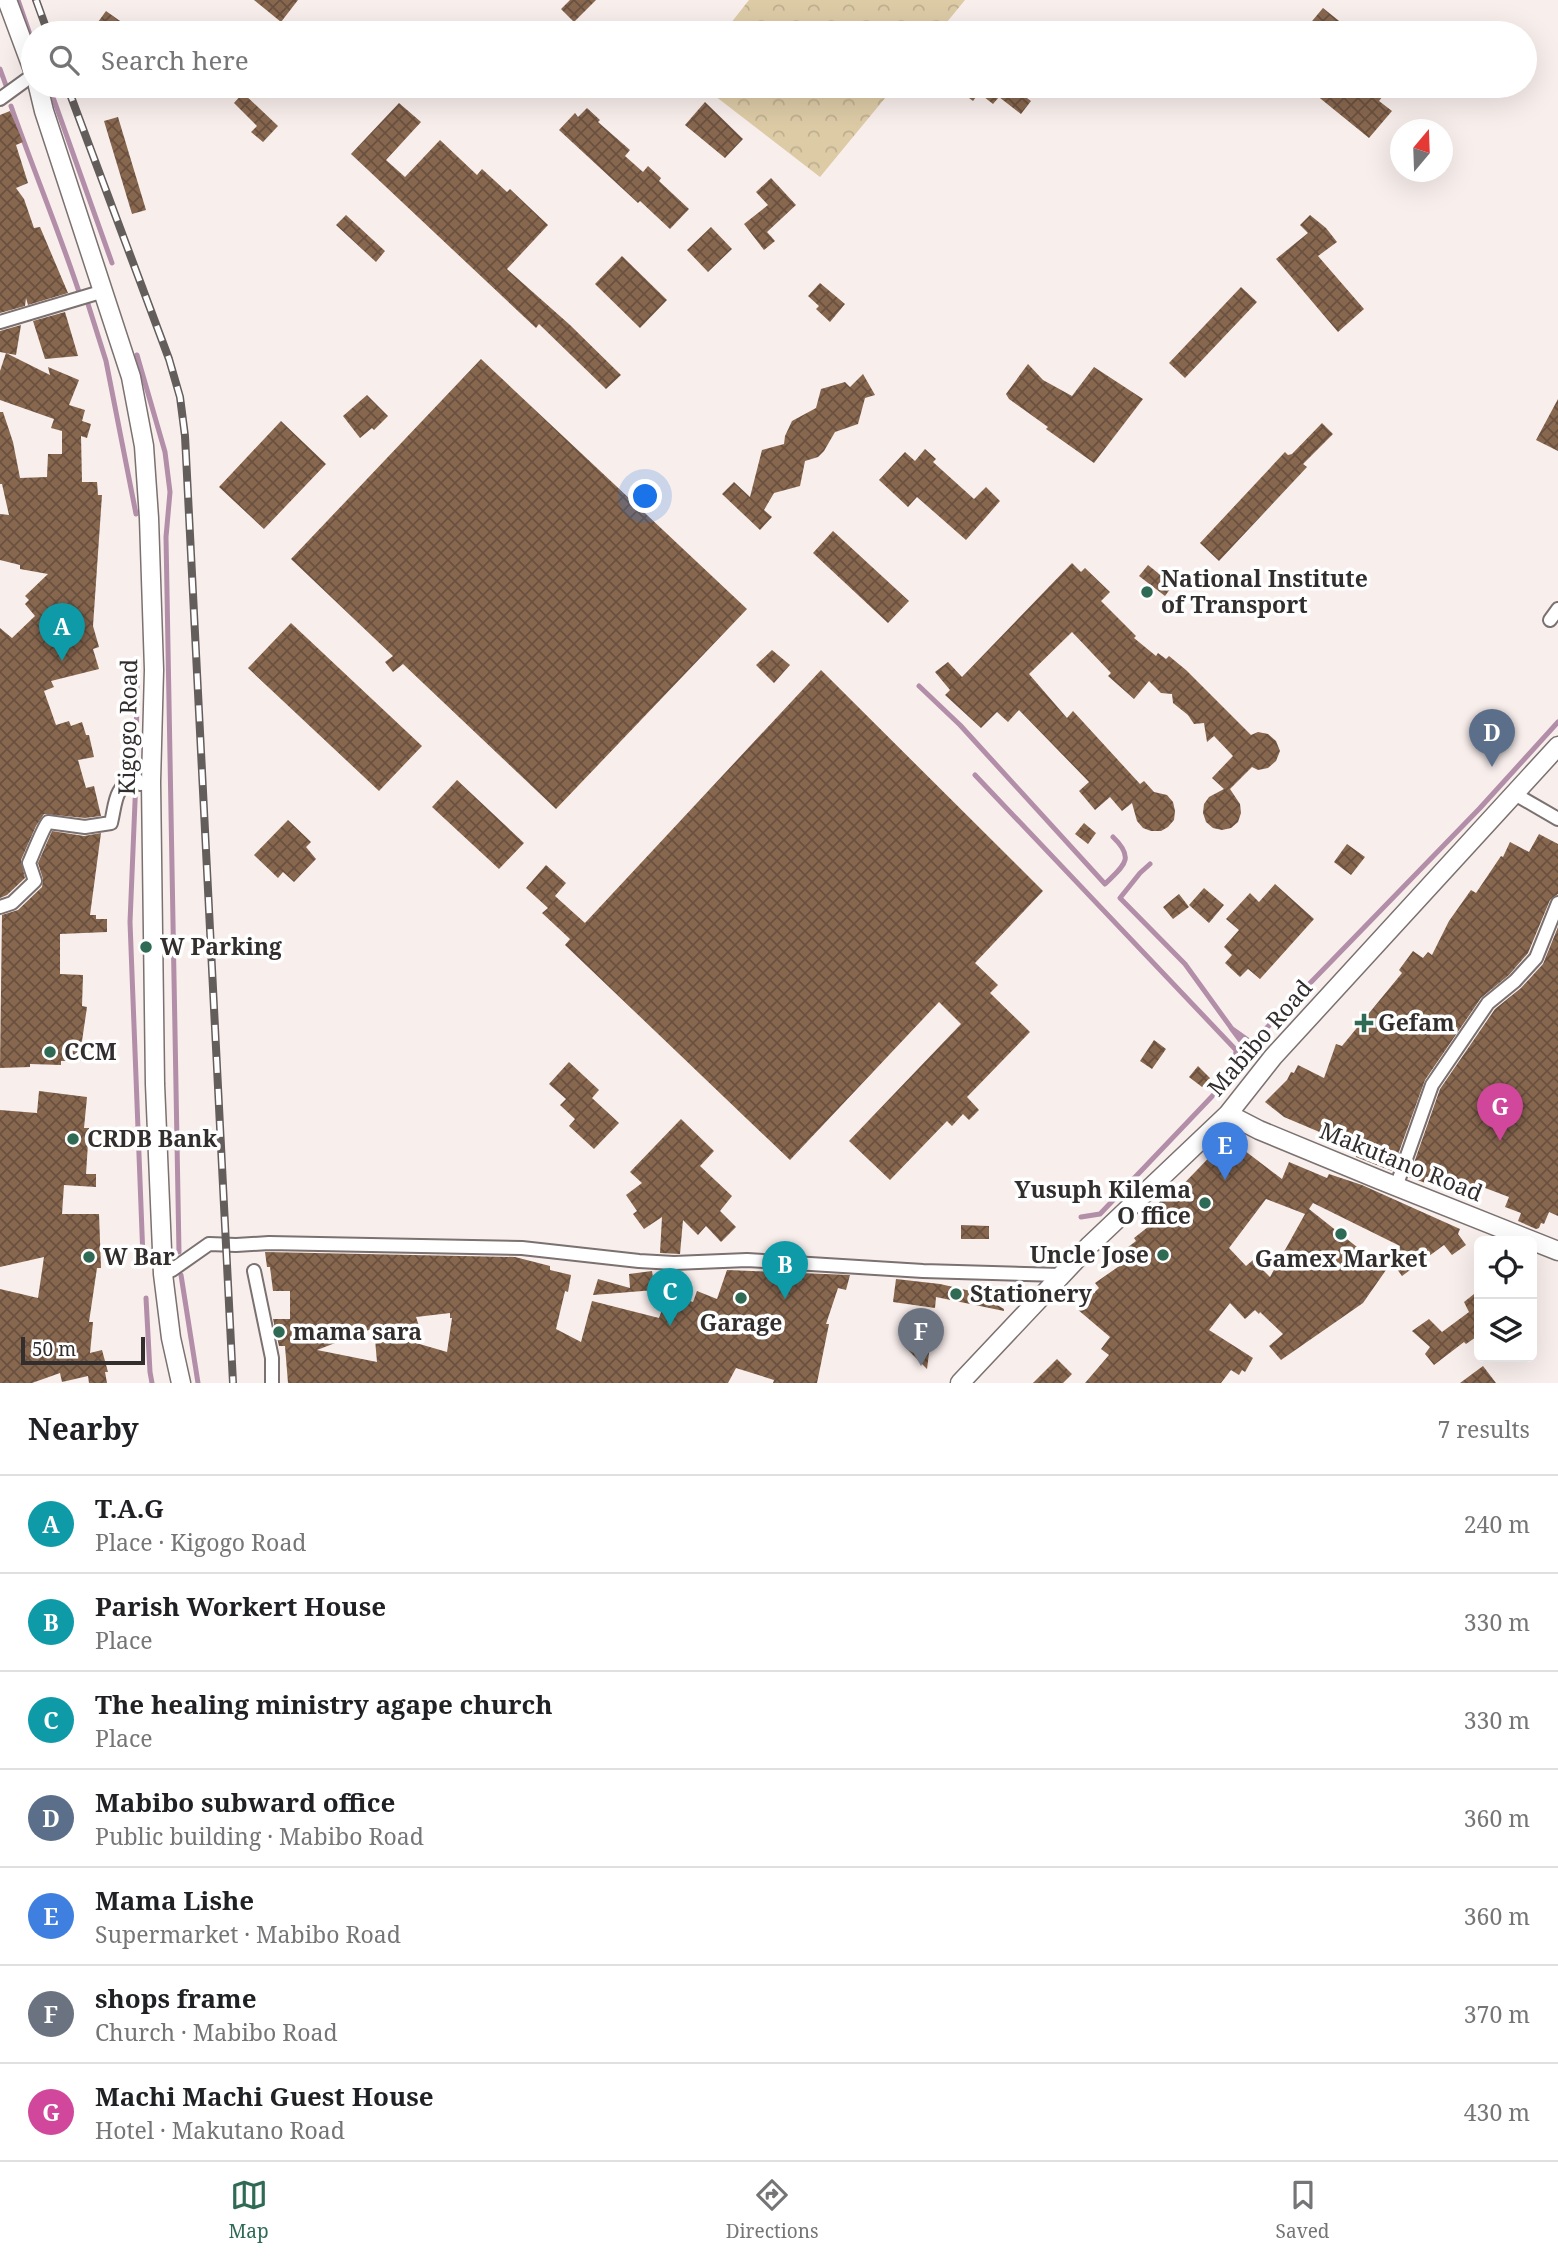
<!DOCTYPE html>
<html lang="en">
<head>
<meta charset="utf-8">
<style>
	:root { --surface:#fff; --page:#f6f6f6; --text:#202124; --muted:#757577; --line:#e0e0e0; --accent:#2f6a55 }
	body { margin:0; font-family:"Noto Serif",serif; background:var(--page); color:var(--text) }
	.controls { position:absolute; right:21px; bottom:21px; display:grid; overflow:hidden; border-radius:10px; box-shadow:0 7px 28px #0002 }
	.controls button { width:63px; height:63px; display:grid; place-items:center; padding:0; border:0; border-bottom:2px solid var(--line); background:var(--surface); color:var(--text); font:35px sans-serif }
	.compass { position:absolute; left:1390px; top:119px; width:63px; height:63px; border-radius:50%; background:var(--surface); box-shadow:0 7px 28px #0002; rotate:19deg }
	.scale { position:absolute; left:21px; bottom:18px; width:124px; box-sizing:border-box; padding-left:7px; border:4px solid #322e2d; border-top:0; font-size:19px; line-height:24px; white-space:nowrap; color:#322e2d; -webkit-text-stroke:5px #fff; paint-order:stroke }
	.you { position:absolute; left:646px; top:497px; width:24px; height:24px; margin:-18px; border:5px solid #fff; border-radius:50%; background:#1a73e8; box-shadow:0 0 0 10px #1a73e833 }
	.badge { display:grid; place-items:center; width:46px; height:46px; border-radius:50%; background:var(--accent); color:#fff; font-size:23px; font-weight:700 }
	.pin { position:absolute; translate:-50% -58px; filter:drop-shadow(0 2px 4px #0008) }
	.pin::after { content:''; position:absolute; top:37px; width:24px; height:21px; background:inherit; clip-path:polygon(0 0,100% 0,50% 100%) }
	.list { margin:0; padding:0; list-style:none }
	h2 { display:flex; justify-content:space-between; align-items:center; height:91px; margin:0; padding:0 28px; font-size:30px }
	h2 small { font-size:23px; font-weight:400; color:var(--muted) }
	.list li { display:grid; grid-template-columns:46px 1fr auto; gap:21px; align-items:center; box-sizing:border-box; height:98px; padding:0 28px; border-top:2px solid var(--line) }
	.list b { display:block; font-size:26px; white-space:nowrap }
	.list p { margin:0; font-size:23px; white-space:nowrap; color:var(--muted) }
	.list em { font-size:23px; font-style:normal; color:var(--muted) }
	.icon { flex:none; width:38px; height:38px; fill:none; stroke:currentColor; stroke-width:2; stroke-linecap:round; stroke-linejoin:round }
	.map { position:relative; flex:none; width:1558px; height:1383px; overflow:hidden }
	.search { position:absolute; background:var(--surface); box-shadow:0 7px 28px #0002; left:21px; right:21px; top:21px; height:77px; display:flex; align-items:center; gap:18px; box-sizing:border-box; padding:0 24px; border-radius:38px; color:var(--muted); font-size:26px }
	.sheet { height:777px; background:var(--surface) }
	nav { display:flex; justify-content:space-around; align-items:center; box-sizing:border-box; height:98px; border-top:2px solid var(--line); background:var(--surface); font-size:19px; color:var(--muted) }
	nav a { display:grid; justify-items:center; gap:4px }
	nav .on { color:var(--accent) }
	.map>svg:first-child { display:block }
	.forest { fill:url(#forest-crowns) }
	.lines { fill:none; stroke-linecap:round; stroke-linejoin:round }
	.stream { stroke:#b28ea8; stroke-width:5 }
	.building { fill:url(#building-cross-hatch); fill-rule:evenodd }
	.street-casing { stroke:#7a7170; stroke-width:16 }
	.secondary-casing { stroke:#7a7170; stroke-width:21 }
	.street { stroke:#fff; stroke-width:12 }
	.secondary { stroke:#fff; stroke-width:18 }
	.rail-casing { stroke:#635d5c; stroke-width:8 }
	.rail { stroke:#fff; stroke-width:5; stroke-dasharray:16; stroke-linecap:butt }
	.poi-dot { fill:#2f6a55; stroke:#fff; stroke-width:2.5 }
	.labels { text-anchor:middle; stroke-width:7; stroke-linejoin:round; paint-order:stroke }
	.poi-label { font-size:23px; font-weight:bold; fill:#322e2d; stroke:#fff; text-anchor:start }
	.street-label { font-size:23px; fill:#322e2d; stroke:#fff }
</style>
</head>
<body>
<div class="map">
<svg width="1558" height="1383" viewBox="0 0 1558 1383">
	<defs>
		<pattern id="forest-crowns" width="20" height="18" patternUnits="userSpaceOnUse" patternTransform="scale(1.75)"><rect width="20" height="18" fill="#ddcba6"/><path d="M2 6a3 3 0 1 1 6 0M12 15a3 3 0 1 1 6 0" fill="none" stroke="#beaf8f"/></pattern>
		<pattern id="building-cross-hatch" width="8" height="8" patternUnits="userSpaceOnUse" patternTransform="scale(1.75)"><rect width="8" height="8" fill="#88674f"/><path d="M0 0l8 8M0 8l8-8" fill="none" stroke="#6a513f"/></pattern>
	</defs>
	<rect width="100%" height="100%" fill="#f8eeec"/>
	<path class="forest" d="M749,0H965L938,33H723Z
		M702,86H895L820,177Z"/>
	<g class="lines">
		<path class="stream" d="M18,0L33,43
			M0,69L8,91
			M49,86L112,263
			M11,106C33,169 59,231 80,295
			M88,304L106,361L136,514
			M137,355L165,452L170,492L166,537L179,1252
			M137,678L136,778L130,922L143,1258
			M919,686L960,725L1105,884C1123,866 1136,859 1113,837
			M975,775L1236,1050L1235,1069L1220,1088L1100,1214L1081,1217
			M1150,864L1140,873L1120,898L1185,964L1240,1040L1231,1028L1252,1043L1480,808L1558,722
			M181,1275L198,1383
			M146,1298L150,1372L152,1383"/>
	</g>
	<path class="building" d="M254,0H298L281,22Z
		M570,0H596L574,22L561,9Z
		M1323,8L1354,33H1302Z
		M106,11L137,33H90Z
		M953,86H1011L1031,101L1021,114L999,97L993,104L979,93L973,101Z
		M1305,86H1391L1379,101L1392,111L1369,138Z
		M243,93L278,126L263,142L251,132L257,126L234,103Z
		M705,102L743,139L725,158L685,125Z
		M399,103L421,122L386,160L405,177L440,140L477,175L482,169L507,192L510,189L548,225L507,269L570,325L621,375L606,389L539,324L536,328L351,154Z
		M587,108L600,120L598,122L630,150L625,156L643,172L648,166L661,178L659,181L689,209L670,229L640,201L638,203L559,130L575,113L578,117Z
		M10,111L23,142L16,145L28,183L16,188L24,199L34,228L40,227L68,293L28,305L26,298L25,306L0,313V115Z
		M118,117L146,210L132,214L104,121Z
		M771,178L796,205L767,232L775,241L764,250L744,224L768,205L756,192Z
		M346,215L385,251L376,262L336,225Z
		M1310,215L1326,228L1337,242L1318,256L1364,309L1338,332L1276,259L1308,233L1300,225Z
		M711,227L732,249L708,272L687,250Z
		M622,256L667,300L640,328L595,284Z
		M820,283L845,304L830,322L816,309L819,306L808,296Z
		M1241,287L1257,302L1185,378L1169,363Z
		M65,312L78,356L45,359L33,321Z
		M21,325L16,355L0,352V331Z
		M6,353L50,375L48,367L79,380L69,405L85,410L82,421L91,424L87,438L81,436L82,482H97L98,495H102L93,626L99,647L93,649L99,669L51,681L54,687L44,691L56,725L69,721L71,726L82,722L86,735H89L94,757L78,760L86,788L94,786L101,816L85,818L44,814L36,826L21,860L25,878L7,895L0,898V628L12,638L35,616L25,604L29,600L25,596L48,574L20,569V565L0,560V514L9,515L2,484H0V412H3L13,442L20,478L47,477L48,454H62V431L51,428L54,419L0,400V371Z
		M481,359L747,609L556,809L403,664L393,672L385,662L393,656L291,559Z
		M1028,364L1043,380L1072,396L1094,367L1143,399L1094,463L1046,429L1048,427L1009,399L1006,394Z
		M863,374L875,395L865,398L858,424L835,432L824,451L818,457L805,461L800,486L774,493L764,510L772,517L760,530L722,494L734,482L750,497L762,450L784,444L785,436L792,421L816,408L821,389L845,382L850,387Z
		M367,395L388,416L374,430L372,428L360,438L343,416Z
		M1558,399V451L1536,440Z
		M281,421L326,464L264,529L219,487Z
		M1322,423L1333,434L1303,464L1307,467L1219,561L1200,543L1285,452L1288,455L1292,454Z
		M925,449L936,459L933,462L974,499L986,487L1000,501L966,540L917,497L908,507L879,480L905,452L915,461Z
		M833,531L909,601L888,623L813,553Z
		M1072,563L1081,572L1085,568L1110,592L1101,601L1136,636L1134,638L1156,656L1158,653L1166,659L1169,656L1186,670L1251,735L1258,732L1268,734L1276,741L1280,751L1276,761L1268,768L1258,770L1252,767L1230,789L1240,804L1241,813L1238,822L1231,828L1222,830L1213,828L1206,822L1203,813L1204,804L1209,797L1224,789L1212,778L1233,756L1214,736L1207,742L1204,723L1194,724L1188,715L1173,703L1172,694L1161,693L1149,681L1134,699L1108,676L1111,673L1072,632L1029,674L1067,718L1073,711L1140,784L1144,781L1154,792L1167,795L1173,802L1175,811L1174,820L1168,827L1161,831H1151L1143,828L1137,821L1132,803L1122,811L1110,797L1095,810L1079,791L1089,782L1019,710L1008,722L997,712L981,728L945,695L950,690L935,672L948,662L962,677Z
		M1148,565L1173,585L1165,596L1139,576Z
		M291,623L422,746L379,791L248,668Z
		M772,650L790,665L774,683L756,665Z
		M821,670L1043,891L975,963L998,985L990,993L1030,1032L967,1097L979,1110L969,1120L963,1114L952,1126L947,1121L890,1180L849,1141L961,1024L939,1002L790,1160L565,945L570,939L542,913L548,908L526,888L546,865L566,883L555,896L585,923Z
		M457,780L524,843L499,869L432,807Z
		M288,820L311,842L306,847L316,859L294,882L283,872L278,878L254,855Z
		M1084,823L1096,833L1088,844L1075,834Z
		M52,831L84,836L101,833L90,915H96V919H107V932L60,934V974L83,975L82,1006L87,1007L82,1041H87L88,1061H61V1065L30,1064V1067L0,1068L2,915L18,910L42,887L43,879L38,863Z
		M1539,834L1558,844V894L1550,900L1528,953L1509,975L1481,998L1425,1080L1392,1171L1356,1157L1358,1152L1354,1150L1355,1147L1284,1117L1265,1102L1287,1080L1291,1072L1294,1073L1298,1065L1324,1078L1336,1044L1342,1046L1402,973L1399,970L1413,951L1423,958L1428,952L1432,955L1449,921L1471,890L1476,893L1501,856L1503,857L1510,842L1529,852Z
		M1347,844L1365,857L1351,875L1334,862Z
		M1275,884L1314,919L1260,979L1248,969L1240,977L1225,963L1232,955L1224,947L1239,930L1226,919L1250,893L1259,902Z
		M1204,888L1224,905L1209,923L1189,905Z
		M1179,894L1189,907L1173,919L1163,907Z
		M1558,927V1216L1549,1212L1544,1224L1541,1223L1539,1228L1536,1229L1518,1221L1521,1213L1505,1207L1509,1197L1472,1183L1467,1198L1409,1177L1440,1089L1495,1009L1521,988L1543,964Z
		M1154,1040L1166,1049L1152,1069L1140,1061Z
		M569,1062L599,1090L592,1098L619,1123L594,1149L569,1126L575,1119L560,1105L566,1099L549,1084Z
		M1198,1066L1210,1078L1202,1087L1189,1077Z
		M39,1091L87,1097L84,1128H89L86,1174H96V1187L64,1185L62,1214H99L101,1268H97L89,1322H93L90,1353L102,1350L108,1372H105L107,1383H89L88,1376L62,1382L60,1373L32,1383H0V1289L38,1298L44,1257L0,1267V1110L37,1113Z
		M681,1119L714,1151L700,1166L732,1196L720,1211L736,1227L721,1242L706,1226L698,1235L683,1220L680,1254L660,1253L662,1217L644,1229L633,1214L637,1211L626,1195L642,1183L630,1172Z
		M1228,1138L1282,1179L1289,1162L1327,1178L1329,1174L1362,1185L1460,1229L1458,1234L1466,1245L1452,1255L1444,1245L1402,1276L1394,1265L1400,1246L1313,1203L1309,1209L1386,1270L1363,1303L1281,1360L1269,1346L1283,1334L1260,1312L1259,1314L1255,1310L1245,1319L1230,1303L1209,1330L1253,1358L1245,1372L1242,1370L1239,1375L1231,1370L1221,1383H1085L1109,1355L1101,1349L1110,1337L1077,1309L1099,1288L1095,1283L1125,1262L1119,1254L1136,1241L1134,1238L1153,1223L1151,1221L1160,1213L1154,1207L1166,1196L1169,1199ZM1266,1199L1305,1214L1270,1277L1253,1260L1246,1266L1229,1248Z
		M961,1225L989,1226V1239H961Z
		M265,1252L515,1257L550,1266V1270L571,1275L568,1292L565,1291L556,1329L581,1342L592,1301L659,1318L668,1294L693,1302L697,1291L717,1299L727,1270L850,1275L846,1290L838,1288L826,1324H829L817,1383H773L774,1380L736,1368L728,1383H288L285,1346H279L273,1319H290V1291H273L270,1267H267ZM450,1313V1318H452L447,1352L385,1334L419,1326L416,1317ZM374,1328L377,1362L317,1350Z
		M652,1271L655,1290L593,1295L598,1279L630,1288L629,1274Z
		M896,1279L940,1284L975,1292L1004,1309V1311L936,1297L935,1308L893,1302Z
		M1479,1290V1335L1466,1344L1464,1342L1434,1365L1425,1354L1430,1347L1412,1331L1429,1319L1442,1332L1469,1312L1464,1302Z
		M933,1321L927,1369L906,1348Z
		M1057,1359L1072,1374L1063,1383H1033Z
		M1483,1366L1496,1383H1460Z"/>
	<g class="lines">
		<g class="street-casing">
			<path id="street" d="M0,99L33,75
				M0,322L104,291
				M1550,620L1558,609
				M1513,793L1558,819
				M0,907L12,903L35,881L29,863C33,854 43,828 48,822L85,827L111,823C116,802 114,787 136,778L140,784L151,782
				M1396,1187L1432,1085L1488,1003L1515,981L1536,958L1558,903
				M254,1271L272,1358V1383
				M163,1274L172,1270L209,1244L236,1245L269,1243L522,1248L639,1261L674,1263L747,1260L923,1271L1061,1275"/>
		</g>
		<g class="secondary-casing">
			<path id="secondary" d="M7,0L33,70
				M38,86L44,111L131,377L144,446L149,518L154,670L151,782L155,1084L163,1274L171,1338L181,1383
				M1228,1114L1259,1130L1380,1180L1558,1251
				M960,1383L1090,1245L1228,1114L1273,1057L1558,746"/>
		</g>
		<use href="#street" class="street"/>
		<use href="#secondary" class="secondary"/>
		<g class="rail-casing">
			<path id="rail" d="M36,0L48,33
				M67,86L169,359L180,397L185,436L233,1383"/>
		</g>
		<use href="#rail" class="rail"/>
	</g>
	<g class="poi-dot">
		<circle cx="1147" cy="592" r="7"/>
		<circle cx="146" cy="947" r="7"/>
		<path d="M1360.5 1012.5h7v7h7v7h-7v7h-7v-7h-7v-7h7z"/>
		<circle cx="50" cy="1052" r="7"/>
		<circle cx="73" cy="1139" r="7"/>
		<circle cx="1205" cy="1203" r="7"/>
		<circle cx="1341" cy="1234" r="7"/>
		<circle cx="1163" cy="1255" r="7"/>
		<circle cx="89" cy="1257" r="7"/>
		<circle cx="956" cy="1294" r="7"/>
		<circle cx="741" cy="1298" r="7"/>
		<circle cx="279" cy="1332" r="7"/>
	</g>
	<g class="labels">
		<g class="poi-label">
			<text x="1161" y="587">National Institute<tspan x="1161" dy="26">of Transport</tspan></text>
			<text x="160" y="955">W Parking</text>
			<text x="1378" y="1031">Gefam</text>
			<text x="64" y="1060">CCM</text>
			<text x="87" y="1147">CRDB Bank</text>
			<text x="1191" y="1198" text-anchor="end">Yusuph Kilema<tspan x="1191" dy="26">O ffice</tspan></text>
			<text x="1149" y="1263" text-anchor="end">Uncle Jose</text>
			<text x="103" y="1265">W Bar</text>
			<text x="1341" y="1267" text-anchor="middle">Gamex Market</text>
			<text x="970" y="1302">Stationery</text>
			<text x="741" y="1331" text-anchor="middle">Garage</text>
			<text x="293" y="1340">mama sara</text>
		</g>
		<g class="street-label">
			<text transform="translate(128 727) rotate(-89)" y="8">Kigogo Road</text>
			<text transform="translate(1260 1038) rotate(-49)" y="8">Mabibo Road</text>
			<text transform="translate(1401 1162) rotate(22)" y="8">Makutano Road</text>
		</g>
	</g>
</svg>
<div class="controls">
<button><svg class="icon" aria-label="locate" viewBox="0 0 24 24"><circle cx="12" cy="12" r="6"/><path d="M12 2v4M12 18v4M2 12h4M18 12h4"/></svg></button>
<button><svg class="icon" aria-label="layers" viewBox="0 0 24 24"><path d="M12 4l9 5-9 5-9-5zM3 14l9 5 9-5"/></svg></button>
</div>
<svg class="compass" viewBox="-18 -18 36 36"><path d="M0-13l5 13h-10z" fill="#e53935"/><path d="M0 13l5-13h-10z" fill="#757577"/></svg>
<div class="scale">50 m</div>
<div class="you"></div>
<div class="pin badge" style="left:62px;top:661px;background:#0f9aa8">A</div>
<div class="pin badge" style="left:785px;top:1299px;background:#0f9aa8">B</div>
<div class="pin badge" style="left:670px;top:1326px;background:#0f9aa8">C</div>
<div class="pin badge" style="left:1492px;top:767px;background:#5c6f8a">D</div>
<div class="pin badge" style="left:1225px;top:1180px;background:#3f7fe0">E</div>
<div class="pin badge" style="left:921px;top:1366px;background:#6b7280">F</div>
<div class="pin badge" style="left:1500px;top:1141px;background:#d1479c">G</div>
<div class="search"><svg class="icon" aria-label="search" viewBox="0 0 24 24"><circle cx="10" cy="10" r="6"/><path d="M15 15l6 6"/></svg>Search here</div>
</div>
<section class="sheet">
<h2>Nearby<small>7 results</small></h2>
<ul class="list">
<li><span class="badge" style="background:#0f9aa8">A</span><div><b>T.A.G</b><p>Place · Kigogo Road</p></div><em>240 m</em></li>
<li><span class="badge" style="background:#0f9aa8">B</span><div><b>Parish Workert House</b><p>Place</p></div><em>330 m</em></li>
<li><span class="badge" style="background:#0f9aa8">C</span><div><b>The healing ministry agape church</b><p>Place</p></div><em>330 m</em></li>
<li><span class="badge" style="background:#5c6f8a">D</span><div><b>Mabibo subward office</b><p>Public building · Mabibo Road</p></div><em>360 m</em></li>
<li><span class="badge" style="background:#3f7fe0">E</span><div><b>Mama Lishe</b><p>Supermarket · Mabibo Road</p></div><em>360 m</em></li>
<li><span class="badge" style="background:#6b7280">F</span><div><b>shops frame</b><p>Church · Mabibo Road</p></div><em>370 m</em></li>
<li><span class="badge" style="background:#d1479c">G</span><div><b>Machi Machi Guest House</b><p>Hotel · Makutano Road</p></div><em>430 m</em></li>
</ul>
</section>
<nav>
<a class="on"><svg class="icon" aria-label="map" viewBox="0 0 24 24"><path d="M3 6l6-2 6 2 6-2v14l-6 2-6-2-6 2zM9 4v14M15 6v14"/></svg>Map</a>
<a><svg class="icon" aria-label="directions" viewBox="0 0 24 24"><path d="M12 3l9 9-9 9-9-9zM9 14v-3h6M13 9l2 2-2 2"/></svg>Directions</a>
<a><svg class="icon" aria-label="saved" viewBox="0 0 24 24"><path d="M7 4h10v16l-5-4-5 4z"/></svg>Saved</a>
</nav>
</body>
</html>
